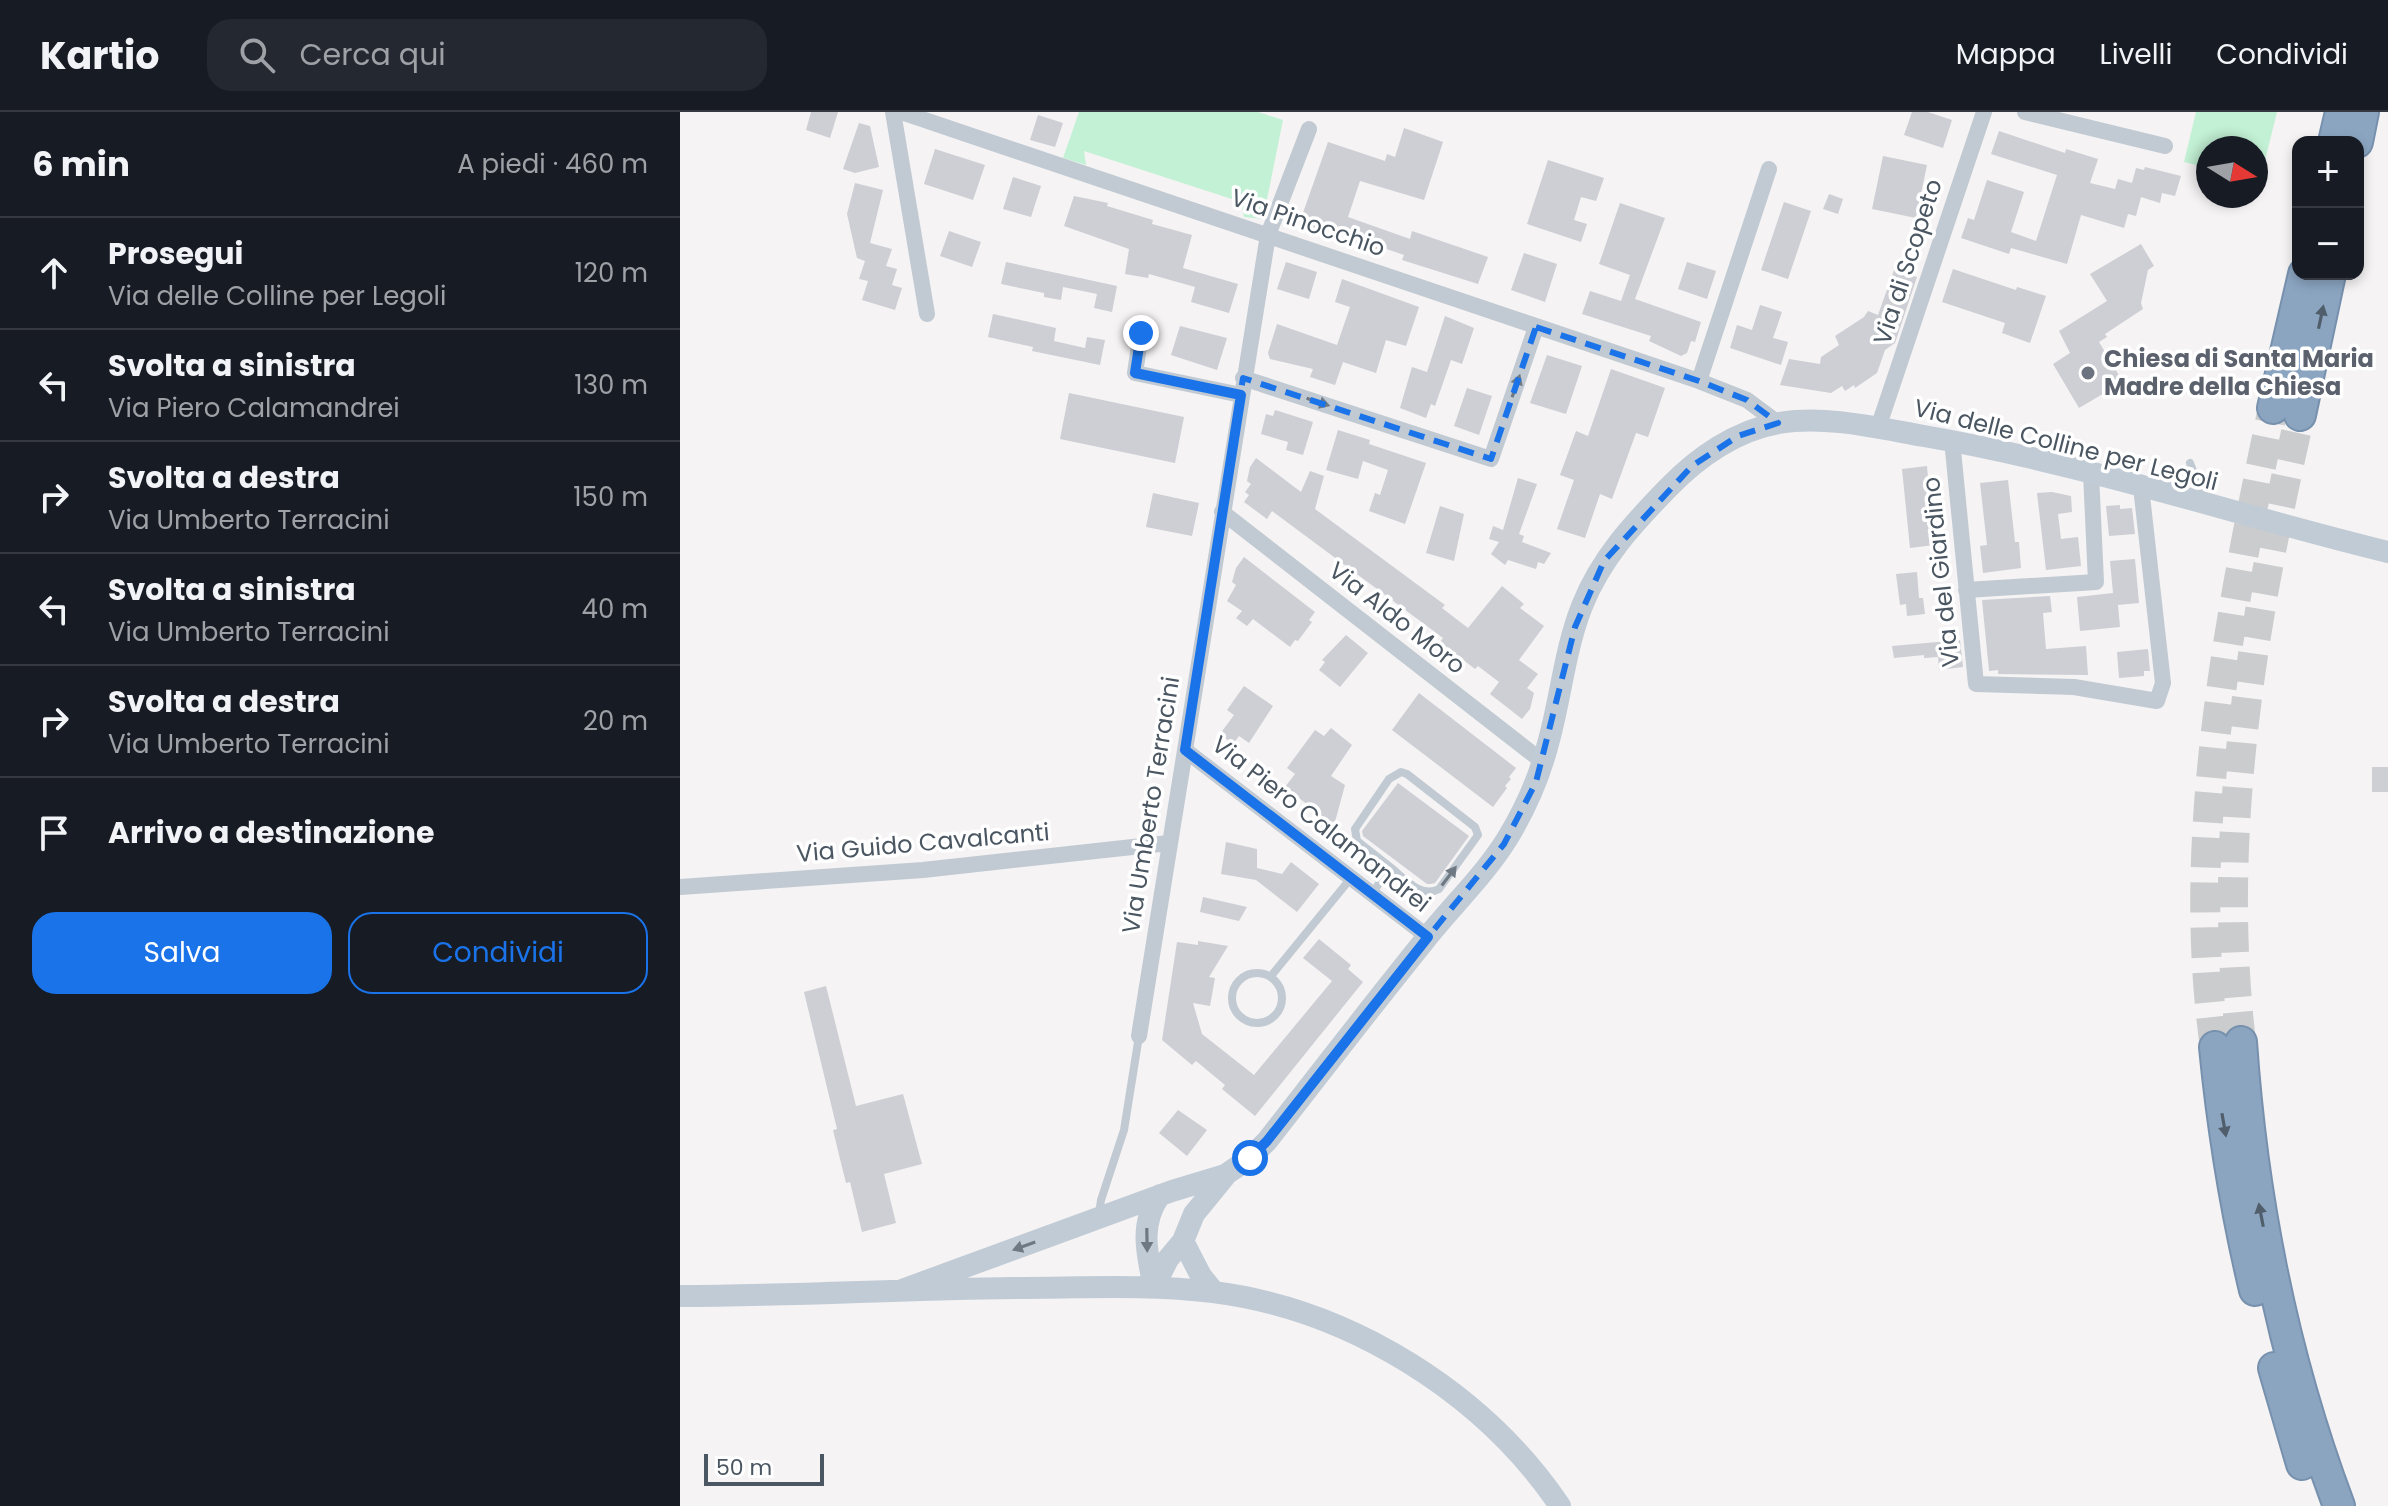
<!DOCTYPE html>
<html lang="it">
<head>
<meta charset="utf-8">
<style>
	:root { --surface:#171b24; --page:#242831; --text:#f1f3f6; --muted:#9ea1a6; --line:#363941; --accent:#1a73e8 }
	body { margin:0; font-family:Poppins,sans-serif; background:var(--page); color:var(--text) }
	.controls { position:absolute; right:24px; top:24px; display:grid; overflow:hidden; border-radius:16px; box-shadow:0 4px 12px #0003 }
	.controls button { width:72px; height:72px; display:grid; place-items:center; padding:0; border:0; border-bottom:2px solid var(--line); background:var(--surface); color:var(--text); font:40px sans-serif }
	.compass { position:absolute; left:1516px; top:24px; width:72px; height:72px; border-radius:50%; background:var(--surface); box-shadow:0 4px 12px #0003; rotate:101deg }
	.scale { position:absolute; left:24px; bottom:20px; width:120px; box-sizing:border-box; padding-left:8px; border:4px solid #4a5661; border-top:0; font-size:22px; line-height:28px; white-space:nowrap; color:#4a5661; -webkit-text-stroke:6px #fff; paint-order:stroke }
	.stop { position:absolute; width:24px; height:24px; margin:-18px; border:6px solid #1a73e8; border-radius:50%; background:#fff }
	.stop.end { background:#1a73e8; border-color:#fff; box-shadow:0 2px 8px #0008 }
	.list { margin:0; padding:0; list-style:none }
	h2 { display:flex; justify-content:space-between; align-items:center; height:104px; margin:0; padding:0 32px; font-size:34px }
	h2 small { font-size:26px; font-weight:400; color:var(--muted) }
	.list li { display:grid; grid-template-columns:52px 1fr auto; gap:24px; align-items:center; box-sizing:border-box; height:112px; padding:0 32px; border-top:2px solid var(--line) }
	.list b { display:block; font-size:30px; white-space:nowrap }
	.list p { margin:0; font-size:26px; white-space:nowrap; color:var(--muted) }
	.list em { font-size:26px; font-style:normal; color:var(--muted) }
	.actions { display:flex; gap:16px; padding:24px 32px }
	.actions a { flex:1; padding:18px 0; border:2px solid var(--accent); border-radius:24px; text-align:center; font-size:28px; color:var(--accent) }
	.actions .main { background:var(--accent); color:#fff }
	.icon { flex:none; width:44px; height:44px; fill:none; stroke:currentColor; stroke-width:2; stroke-linecap:round; stroke-linejoin:round }
	.map { position:relative; flex:none; width:1708px; height:1394px; overflow:hidden }
	header { display:flex; align-items:center; gap:48px; box-sizing:border-box; height:112px; padding:0 40px; background:var(--surface); border-bottom:2px solid var(--line) }
	header strong { font-size:38px }
	nav { display:flex; gap:44px; margin-inline-start:auto; font-size:28px }
	.search { width:560px; height:72px; background:var(--page); display:flex; align-items:center; gap:20px; box-sizing:border-box; padding:0 28px; border-radius:24px; color:var(--muted); font-size:30px }
	main { display:flex }
	aside { flex:1; background:var(--surface) }
	.map>svg:first-child { display:block }
	.green { fill:#c3f1d5 }
	.building { fill:#cdcfd5 }
	.lines { fill:none; stroke-linecap:round; stroke-linejoin:round }
	.highway-tunnel { stroke:#caccce; stroke-width:30; stroke-dasharray:30 15; stroke-linecap:butt }
	.highway-casing { stroke:#7690ad; stroke-width:34 }
	.lane { stroke:#c1cad2; stroke-width:8 }
	.street { stroke:#c1cad2; stroke-width:16 }
	.secondary { stroke:#c1cbd6; stroke-width:22 }
	.highway { stroke:#8ba5c1; stroke-width:30 }
	.oneway { fill:#505e6b }
	.oneway2 { fill:#6e7983 }
	.oneway3 { fill:#6e7984 }
	.route { stroke:#1a73e8; stroke-width:10 }
	.marked { fill:none; stroke:#1a73e8; stroke-width:6; stroke-dasharray:16 10; stroke-linejoin:round }
	.worship-dot { fill:#6b7280; stroke:#fff; stroke-width:3 }
	.labels { text-anchor:middle; stroke-width:7; stroke-linejoin:round; paint-order:stroke }
	.street-label { font-size:24px; fill:#4a5661; stroke:#fff }
	.worship-label { font-size:24px; font-weight:bold; fill:#5b616d; stroke:#fff; text-anchor:start }
</style>
</head>
<body>
<header>
<strong>Kartio</strong>
<div class="search"><svg class="icon" aria-label="search" viewBox="0 0 24 24"><circle cx="10" cy="10" r="6"/><path d="M15 15l6 6"/></svg>Cerca qui</div>
<nav><a>Mappa</a><a>Livelli</a><a>Condividi</a></nav>
</header>
<main>
<aside>
<h2>6 min<small>A piedi · 460 m</small></h2>
<ul class="list">
<li><svg class="icon" aria-label="ahead" viewBox="0 0 24 24"><path d="M12 20V5M6 11l6-6 6 6"/></svg><div><b>Prosegui</b><p>Via delle Colline per Legoli</p></div><em>120 m</em></li>
<li><svg class="icon" aria-label="left" viewBox="0 0 24 24"><path d="M17 20v-9H6M10 6l-5 5 5 5"/></svg><div><b>Svolta a sinistra</b><p>Via Piero Calamandrei</p></div><em>130 m</em></li>
<li><svg class="icon" aria-label="right" viewBox="0 0 24 24"><path d="M7 20v-9h11M14 6l5 5-5 5"/></svg><div><b>Svolta a destra</b><p>Via Umberto Terracini</p></div><em>150 m</em></li>
<li><svg class="icon" aria-label="left" viewBox="0 0 24 24"><path d="M17 20v-9H6M10 6l-5 5 5 5"/></svg><div><b>Svolta a sinistra</b><p>Via Umberto Terracini</p></div><em>40 m</em></li>
<li><svg class="icon" aria-label="right" viewBox="0 0 24 24"><path d="M7 20v-9h11M14 6l5 5-5 5"/></svg><div><b>Svolta a destra</b><p>Via Umberto Terracini</p></div><em>20 m</em></li>
<li><svg class="icon" aria-label="arrive" viewBox="0 0 24 24"><path d="M6 21V4h12l-3 4 3 4H6"/></svg><div><b>Arrivo a destinazione</b></div></li>
</ul>
<div class="actions"><a class="main">Salva</a><a>Condividi</a></div>
</aside>
<div class="map">
<svg width="1708" height="1394" viewBox="0 0 1708 1394">
	<rect width="100%" height="100%" fill="#f5f3f3"/>
	<path class="green" d="M399,0H578L603,8L583,107L564,105L561,90L404,39L406,53L383,46Z
		M1516,0H1597L1580,69L1576,68V36H1528V56L1504,50Z"/>
	<path class="building" d="M131,0H158L150,26L126,18Z
		M1232,0H1248L1272,8L1263,36L1224,23Z
		M358,3L383,11L375,35L350,28Z
		M179,11L190,14L199,55L175,61L163,57Z
		M724,16L763,30L744,88L680,69L668,105L730,127L732,119L808,145L798,172L722,148L724,143L698,134L696,139L673,131L676,123L644,112L641,119L619,112L648,30L705,49L707,42L715,45Z
		M1319,19L1385,41L1386,37L1418,47L1410,71L1435,77L1438,67L1452,71L1456,56L1464,58L1465,55L1501,64L1495,84L1482,81L1480,91L1461,85L1456,104L1448,102L1444,116L1401,103L1387,152L1331,136L1329,142L1281,126L1288,106L1294,108L1307,68L1344,80L1331,120L1356,129L1377,63L1311,42Z
		M255,37L305,53L293,88L244,72Z
		M1203,44L1247,53L1236,106L1192,97Z
		M868,48L924,66L916,89L901,85L894,108L907,112L901,130L847,112Z
		M333,65L361,74L351,105L323,97Z
		M175,71L203,78L190,131L212,137L206,154L217,157L212,173L222,176L215,198L182,188L188,169L179,167L185,149L177,146L167,102Z
		M1149,82L1163,87L1158,102L1143,97Z
		M394,84L428,91L427,94L473,108L472,112L512,123L503,156L558,172L549,201L511,190L515,175L469,162L468,166L445,162L449,137L384,114Z
		M1104,90L1131,99L1108,167L1081,158Z
		M940,91L985,106L955,187L1021,210L1015,230L1011,229L1007,241L1001,244L969,229L971,224L902,202L910,179L941,189L950,163L919,152Z
		M269,119L301,130L292,155L260,144Z
		M1461,132L1474,154L1468,158L1461,191L1463,197L1425,222L1427,225L1419,230L1443,270L1399,296L1373,252L1390,241L1379,219L1427,189L1410,162Z
		M844,141L877,152L865,190L831,178Z
		M326,150L437,174L432,200L414,196L417,182L383,175L381,188L364,185V181L321,172Z
		M606,150L637,160L629,187L597,177Z
		M1007,150L1036,159L1027,187L998,177Z
		M1273,157L1336,178L1337,175L1366,184L1350,231L1322,221L1325,211L1262,190Z
		M1214,158L1237,165L1215,231L1205,238L1197,261L1175,276L1174,273L1165,279L1162,274L1151,281L1100,273L1109,247L1140,252L1141,245L1159,233L1155,224L1184,205L1188,199L1198,203Z
		M662,167L739,195L726,234L706,228L696,261L663,250L655,273L630,265L633,257L590,247L588,241L597,212L657,233L670,195L655,190Z
		M1080,193L1102,200L1093,226L1108,230L1101,253L1050,236L1057,213L1072,218Z
		M313,202L376,216L374,229L405,236L407,225L425,228L420,253L352,239L353,235L308,225Z
		M765,204L794,216L782,252L771,248L755,294L751,292L746,306L720,296L732,255L747,260Z
		M500,214L547,226L537,258L491,243Z
		M867,243L902,254L886,302L850,291Z
		M931,257L985,276L968,325L956,321L932,387L920,382L905,426L877,417L894,368L880,363L896,319L908,324Z
		M787,276L812,284L799,323L774,314Z
		M389,281L504,305L495,351L380,327Z
		M595,298L633,310L623,343L606,338L608,330L581,322L586,302L593,304Z
		M658,318L690,328L689,332L746,351L725,412L689,399L695,381L700,383L708,358L683,349L678,367L646,358Z
		M576,346L621,380L630,359L644,364L635,397L765,493L762,496L788,516L822,474L844,492L840,496L864,514L839,548L858,562L847,576L854,581L850,597L842,607L810,582L819,570L798,554L795,557L760,530L763,526L592,399L587,407L564,390L569,383L565,380L571,372L567,369L570,355Z
		M1247,354L1254,433L1230,436L1222,357Z
		M838,366L857,372L839,422L844,424L842,430L871,441L864,452L858,450L856,457L828,448L825,453L811,442L819,430L809,427L813,414L823,418Z
		M1328,368L1335,430H1339L1341,456L1303,461L1300,434L1307,433L1300,371Z
		M1372,380L1391,384L1392,400L1378,402L1381,427L1398,425L1401,454L1366,458L1357,381Z
		M473,381L519,391L512,424L466,415Z
		M1440,393V397L1452,396L1455,422L1429,424L1426,394Z
		M760,394L784,402L774,449L746,441Z
		M564,445L635,500L629,508L632,510L618,529L615,528L610,535L573,507L567,514L556,506L562,499L547,489L556,473L552,470L556,456Z
		M1455,447L1459,491L1438,493L1440,515L1400,519L1397,485L1433,481L1430,449Z
		M1237,460L1239,486H1243L1245,502L1227,504L1226,492L1220,493L1216,462Z
		M1370,484L1372,500L1363,501L1366,537L1406,534L1408,563L1318,562V558L1309,559L1302,488Z
		M666,523L688,541L660,575L639,558L645,550L642,548Z
		M1280,528L1283,555L1259,558L1258,545L1244,546V543L1214,546L1212,534Z
		M1468,537L1470,559H1464V564L1439,566L1437,540Z
		M564,574L593,594L569,631L559,624L553,632L540,622L554,603L547,598Z
		M739,581L836,656L829,665L831,667L825,674L827,676L813,695L712,618Z
		M651,616L672,633L651,664L665,673L652,721L633,706L637,700L605,675L615,662L607,656L635,618L644,624Z
		M1692,655H1708V680H1692Z
		M718,671L789,724L755,771L751,772H747L683,724L682,719Z
		M546,730L577,737V756L602,762L611,750L639,772L617,800L576,768L541,762Z
		M523,785L567,795L559,809L520,800Z
		M639,827L671,853L668,857L683,870L575,1004L542,977L545,973L516,949L512,953L482,928L497,830L518,833V829L548,834L529,865L535,866L530,894L513,891L522,922L574,963L652,869L623,846Z
		M146,874L176,994L223,982L242,1052L204,1062L216,1111L182,1120L170,1070L166,1071L160,1047L153,1018L157,1017L124,880Z
		M498,998L527,1018L507,1044L479,1021Z"/>
	<g class="lines">
		<path class="highway-tunnel" d="M1561,930C1536,719 1573,508 1620,303
			M1535,935C1505,725 1550,502 1593,296"/>
		<g class="highway-casing">
			<path id="highway" d="M1654,30L1661,0
				M1677,30L1683,0
				M1593,296L1624,162
				M1620,303L1650,162
				M1561,930C1572,1089 1603,1245 1659,1394
				M1535,935C1543,1017 1556,1098 1575,1178
				M1594,1256L1622,1352"/>
		</g>
		<path class="lane" d="M1510,351L1524,388
			M692,782L710,755C724,766 741,787 759,777L798,723L795,715L727,662L721,660L709,667L675,717L677,729L710,755
			M552 886a25 25 0 1 1 50 0a25 25 0 1 1-50 0Z
			M591,864L671,766
			M419,1102L421,1088L444,1018L459,924"/>
		<path class="street" d="M213,0L247,202
			M221,0L1019,269L1067,288L1098,311
			M1345,0L1485,34
			M461,221L455,261L561,283
			M563,266L811,347L856,215
			M1019,269L1089,57
			M1198,316L1304,0
			M1272,328L1296,572L1394,575L1477,589L1483,571L1461,375
			M542,400L863,650
			M1286,478L1416,470L1411,361
			M505,638L748,825
			M0,775L243,758L489,731
			M459,924L588,123L629,17"/>
		<path class="secondary" d="M503,1129L521,1164L534,1180
			M474,1175L488,1147L503,1129L514,1102L545,1064
			M474,1175C467,1142 459,1112 480,1083
			M222,1178L492,1079L545,1063L570,1046L587,1029C641,960 694,891 749,823C774,792 806,761 827,727C846,696 860,664 869,628C881,584 885,537 902,494C921,446 953,412 988,376C1017,346 1056,318 1099,311C1146,303 1198,316 1244,324C1401,351 1553,402 1708,440
			M0,1184C111,1184 222,1177 334,1176C400,1176 467,1172 533,1180C669,1197 803,1280 880,1394"/>
		<use href="#highway" class="highway"/>
	</g>
	<defs><path id="oneway-solid" d="M-6-.8H1V-3.2L6.5 0L1 3.2V.8H-6Z" transform="scale(2)"/></defs>
	<g class="oneway">
		<use href="#oneway-solid" transform="translate(1641 205) rotate(-78)"/>
		<use href="#oneway-solid" transform="translate(1544 1013) rotate(80)"/>
		<use href="#oneway-solid" transform="translate(1581 1103) rotate(-101)"/>
	</g>
	<g class="oneway2">
		<use href="#oneway-solid" transform="translate(836 274) rotate(-71)"/>
		<use href="#oneway-solid" transform="translate(638 290) rotate(18)"/>
		<use href="#oneway-solid" transform="translate(769 764) rotate(-53)"/>
	</g>
	<g class="oneway3">
		<use href="#oneway-solid" transform="translate(467 1128) rotate(89)"/>
		<use href="#oneway-solid" transform="translate(344 1134) rotate(160)"/>
	</g>
	<g class="lines">
		<path class="route" d="M461,221L455,261L561,283L505,638L748,825L587,1029L570,1046"/>
	</g>
	<path class="marked" d="M856,215L1019,269L1067,288L1098,311L1058,324L1012,354L924,449L895,515L856,670L824,732L748,825L505,638L563,266L811,347Z"/>
	<circle class="worship-dot" cx="1408" cy="261" r="8"/>
	<g class="labels">
		<g class="street-label">
			<text transform="translate(628 111) rotate(19)" y="8">Via Pinocchio</text>
			<text transform="translate(1228 150) rotate(-72)" y="8">Via di Scopeto</text>
			<text transform="translate(1386 333) rotate(14)" y="8">Via delle Colline per Legoli</text>
			<text transform="translate(1261 460) rotate(-96)" y="8">Via del Giardino</text>
			<text transform="translate(717 506) rotate(38)" y="8">Via Aldo Moro</text>
			<text transform="translate(471 693) rotate(-81)" y="8">Via Umberto Terracini</text>
			<text transform="translate(641 712) rotate(38)" y="8">Via Piero Calamandrei</text>
			<text transform="translate(243 731) rotate(-5)" y="8">Via Guido Cavalcanti</text>
		</g>
		<g class="worship-label">
			<text x="1424" y="255">Chiesa di Santa Maria<tspan x="1424" dy="28">Madre della Chiesa</tspan></text>
		</g>
	</g>
</svg>
<div class="controls">
<button>+</button>
<button>−</button>
</div>
<svg class="compass" viewBox="-18 -18 36 36"><path d="M0-13l5 13h-10z" fill="#e53935"/><path d="M0 13l5-13h-10z" fill="#9ea1a6"/></svg>
<div class="scale">50 m</div>
<div class="stop" style="left:570px;top:1046px"></div>
<div class="stop end" style="left:461px;top:221px"></div>
</div>
</main>
</body>
</html>
